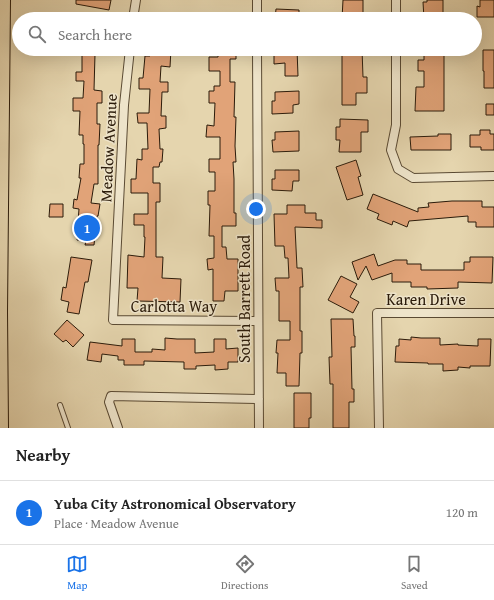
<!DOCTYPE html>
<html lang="en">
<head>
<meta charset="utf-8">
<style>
	:root { --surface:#fff; --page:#f6f6f6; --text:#222; --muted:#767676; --line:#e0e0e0; --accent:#1a73e8 }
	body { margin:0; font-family:"Gentium Book Plus",serif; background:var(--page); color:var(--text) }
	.you { position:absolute; left:256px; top:209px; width:14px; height:14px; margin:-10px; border:3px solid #fff; border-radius:50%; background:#1a73e8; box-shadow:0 0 0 6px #1a73e833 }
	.badge { display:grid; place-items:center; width:26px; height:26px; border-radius:50%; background:var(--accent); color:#fff; font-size:13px; font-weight:700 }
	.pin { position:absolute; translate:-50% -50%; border:2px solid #fff; box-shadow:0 1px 4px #0006 }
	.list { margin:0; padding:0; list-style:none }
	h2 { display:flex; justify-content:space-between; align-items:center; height:52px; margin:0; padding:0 16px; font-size:17px }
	h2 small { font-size:13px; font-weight:400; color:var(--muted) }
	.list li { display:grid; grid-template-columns:26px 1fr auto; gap:12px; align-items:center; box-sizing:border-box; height:64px; padding:0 16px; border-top:1px solid var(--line) }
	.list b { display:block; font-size:15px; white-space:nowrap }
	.list p { margin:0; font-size:13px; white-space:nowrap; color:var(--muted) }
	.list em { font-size:13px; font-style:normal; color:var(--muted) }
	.icon { flex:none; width:22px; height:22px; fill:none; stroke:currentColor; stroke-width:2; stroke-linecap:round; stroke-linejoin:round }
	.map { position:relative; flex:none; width:494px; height:428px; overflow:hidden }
	.search { position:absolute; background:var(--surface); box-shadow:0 4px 16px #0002; left:12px; right:12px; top:12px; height:44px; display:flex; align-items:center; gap:10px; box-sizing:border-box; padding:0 14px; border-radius:22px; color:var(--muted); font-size:15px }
	.sheet { height:116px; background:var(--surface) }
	nav { display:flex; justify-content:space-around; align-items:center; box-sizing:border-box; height:56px; border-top:1px solid var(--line); background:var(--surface); font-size:11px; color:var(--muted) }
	nav a { display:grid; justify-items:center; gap:2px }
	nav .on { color:var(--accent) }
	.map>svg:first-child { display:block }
	.building { fill:#e1a378; stroke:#2b1b0a }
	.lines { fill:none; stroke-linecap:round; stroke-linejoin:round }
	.service-casing { stroke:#5a4a33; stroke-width:6 }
	.minor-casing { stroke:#5a4a33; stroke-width:10 }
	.trunk-casing { stroke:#2b1b0a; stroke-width:16 }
	.service { stroke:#eee4ca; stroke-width:4 }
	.minor { stroke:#eee4ca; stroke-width:8 }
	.trunk { stroke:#e5d5ae; stroke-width:14 }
	.labels { text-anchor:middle; stroke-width:3; stroke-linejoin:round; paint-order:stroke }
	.street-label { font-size:16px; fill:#2b1b0a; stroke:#eee4ca }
</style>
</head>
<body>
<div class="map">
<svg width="494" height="428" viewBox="0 0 494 428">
	<rect width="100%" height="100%" fill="#e5d5ae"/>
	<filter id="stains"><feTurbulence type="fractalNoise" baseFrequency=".005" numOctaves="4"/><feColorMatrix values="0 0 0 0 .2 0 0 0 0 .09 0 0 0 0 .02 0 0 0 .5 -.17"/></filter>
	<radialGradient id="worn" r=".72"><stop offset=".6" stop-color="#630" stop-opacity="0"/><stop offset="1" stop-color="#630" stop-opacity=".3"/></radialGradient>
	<path class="building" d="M76,0H111L109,10L76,4Z
		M343,0H363V19H342Z
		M427,0H443V19H424L423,2H427Z
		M480,0H494V17H477V6L480,7Z
		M276,9L299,10V19H275Z
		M150,49H171L170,67L161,66L160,82H168V92H162L161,116H166V128L159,129L160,149H163L162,162H160L159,167H153V183H160V202H156V257H163L162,278L181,279L180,302L137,301L138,288H127L128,255L144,257L145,237H144V225H134V214H148V193H131V179H136L137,159L142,160V149H148L147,123H138L137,113H149L150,89H139V78H143L145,56H150Z
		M218,49H236V59H230V82H235L234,117H236L235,146L236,162H233L234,179V213H236V226H222V247H226L227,259H238V291H225L224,301H213V269L208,270L207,259L214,258V236H209L210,205H208V191H215V172H209V159H220V137H206L207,125L214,126L215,103H209V91H214V86H220V71H209V57H218Z
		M285,49H297L298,76H285V63L274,64V52H285Z
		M345,49H362L363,77H367V93H356V105H342V54H345Z
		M424,49H444V111H415L416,87H424V71H418V60H424Z
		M483,50H494V88H484V71H483Z
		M82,54H95L94,90L102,91V103H97V124H100L99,145H98V184H94L91,203L100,204L98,216H97L94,245H85L86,241L77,240L78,234H77L79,209L73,208L74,199L77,200L81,178H79L80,164H84V144H83V135H79L80,111H73V98H83L84,81H76V72H82Z
		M299,91V104L293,105V113L272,114V101H275V92Z
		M486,104H494V115H486Z
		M340,119L368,120V132H361V152H339L340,140H336V127H340Z
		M480,130H490V134H494V150H481V147H470V135H480Z
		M299,131V151L273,152L272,140H275V132Z
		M438,134H451V150H411L410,137L438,136Z
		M356,160L361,176L358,177L363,195L347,200L336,167Z
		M275,170H299V181H293L292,191L272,190V179H275Z
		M373,194L418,212V208L429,207L428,203L452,201H482V207H494V227H476V222H468V216L409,221L407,227L393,221L392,225L377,219L379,214L367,209Z
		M50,204H63V217H49Z
		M287,205H305V213H316V220H322V228L295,227L297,268H302L303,287H300V331H302V353H300L299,386H286V373H277L278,353H276L277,340H290V321H279V291H276L275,278H289L288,258H285L284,246H275L274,214H287Z
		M374,254L378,266L395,260H407V264H421V270H464V262H470V257H493L492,283L458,282V288L427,289V287H411V282H392V273L372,280L366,266L358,280L352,262Z
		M71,257L92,260L88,282H85L79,314L67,312L69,302L61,300L63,287L66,288Z
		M341,276L357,284L350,297L359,302L353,313L328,300Z
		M331,319H353L354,336H355V347H351L352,389H354V402H349V428H333V384H330L329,357H332Z
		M67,320L84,335L73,347L66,340L63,342L54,334Z
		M411,337L421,338H440V345L458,344V345L478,346V339H491L490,366H470V368L458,367V370L443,371V364H428V363L395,362L396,346H399V339L411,340Z
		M165,338L177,339H195V353L214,352V339H226V349L238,348V362H228V369L215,370V365L196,366V369H184V362L144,361V365H124V360H118V356L102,354L101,362L87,360L90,342L122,346V339H135V352H152V349L165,350Z
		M294,393H311V418H309V428H294Z"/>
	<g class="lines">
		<g class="service-casing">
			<path id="service" d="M60,405L68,428"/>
		</g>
		<g class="minor-casing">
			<path id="minor" d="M257,0V19
				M133,19L136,0
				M396,19V0
				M130,49L124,105L113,320L258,321
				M257,49L259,428
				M396,49V125L391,150L398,169L413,178L494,176
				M118,428L109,402L111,396L259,399
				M379,428L377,313H494"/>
		</g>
		<g class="trunk-casing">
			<path id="trunk" d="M1,428L0,312L3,0"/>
		</g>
		<use href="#service" class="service"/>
		<use href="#minor" class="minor"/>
		<use href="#trunk" class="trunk"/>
	</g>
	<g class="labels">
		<g class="street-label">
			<text transform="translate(108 148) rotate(-87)" y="6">Meadow Avenue</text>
			<text transform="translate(244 299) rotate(-90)" y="6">South Barrett Road</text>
			<text x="426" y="305">Karen Drive</text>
			<text x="174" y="312">Carlotta Way</text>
		</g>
	</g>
	<rect width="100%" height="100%" filter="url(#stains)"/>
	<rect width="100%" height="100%" fill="url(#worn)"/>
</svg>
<div class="you"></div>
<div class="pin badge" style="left:87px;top:228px">1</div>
<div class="search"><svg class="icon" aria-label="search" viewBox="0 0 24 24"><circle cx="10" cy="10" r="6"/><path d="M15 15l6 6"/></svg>Search here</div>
</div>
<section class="sheet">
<h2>Nearby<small></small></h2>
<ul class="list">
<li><span class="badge">1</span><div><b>Yuba City Astronomical Observatory</b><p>Place · Meadow Avenue</p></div><em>120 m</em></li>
</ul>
</section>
<nav>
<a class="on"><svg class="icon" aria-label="map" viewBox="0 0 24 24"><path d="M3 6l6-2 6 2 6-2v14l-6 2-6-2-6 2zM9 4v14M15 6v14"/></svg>Map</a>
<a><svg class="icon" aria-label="directions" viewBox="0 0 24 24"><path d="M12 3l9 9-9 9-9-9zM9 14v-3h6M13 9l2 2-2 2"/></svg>Directions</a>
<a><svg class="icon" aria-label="saved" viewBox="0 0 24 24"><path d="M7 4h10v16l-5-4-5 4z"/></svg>Saved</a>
</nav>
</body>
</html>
